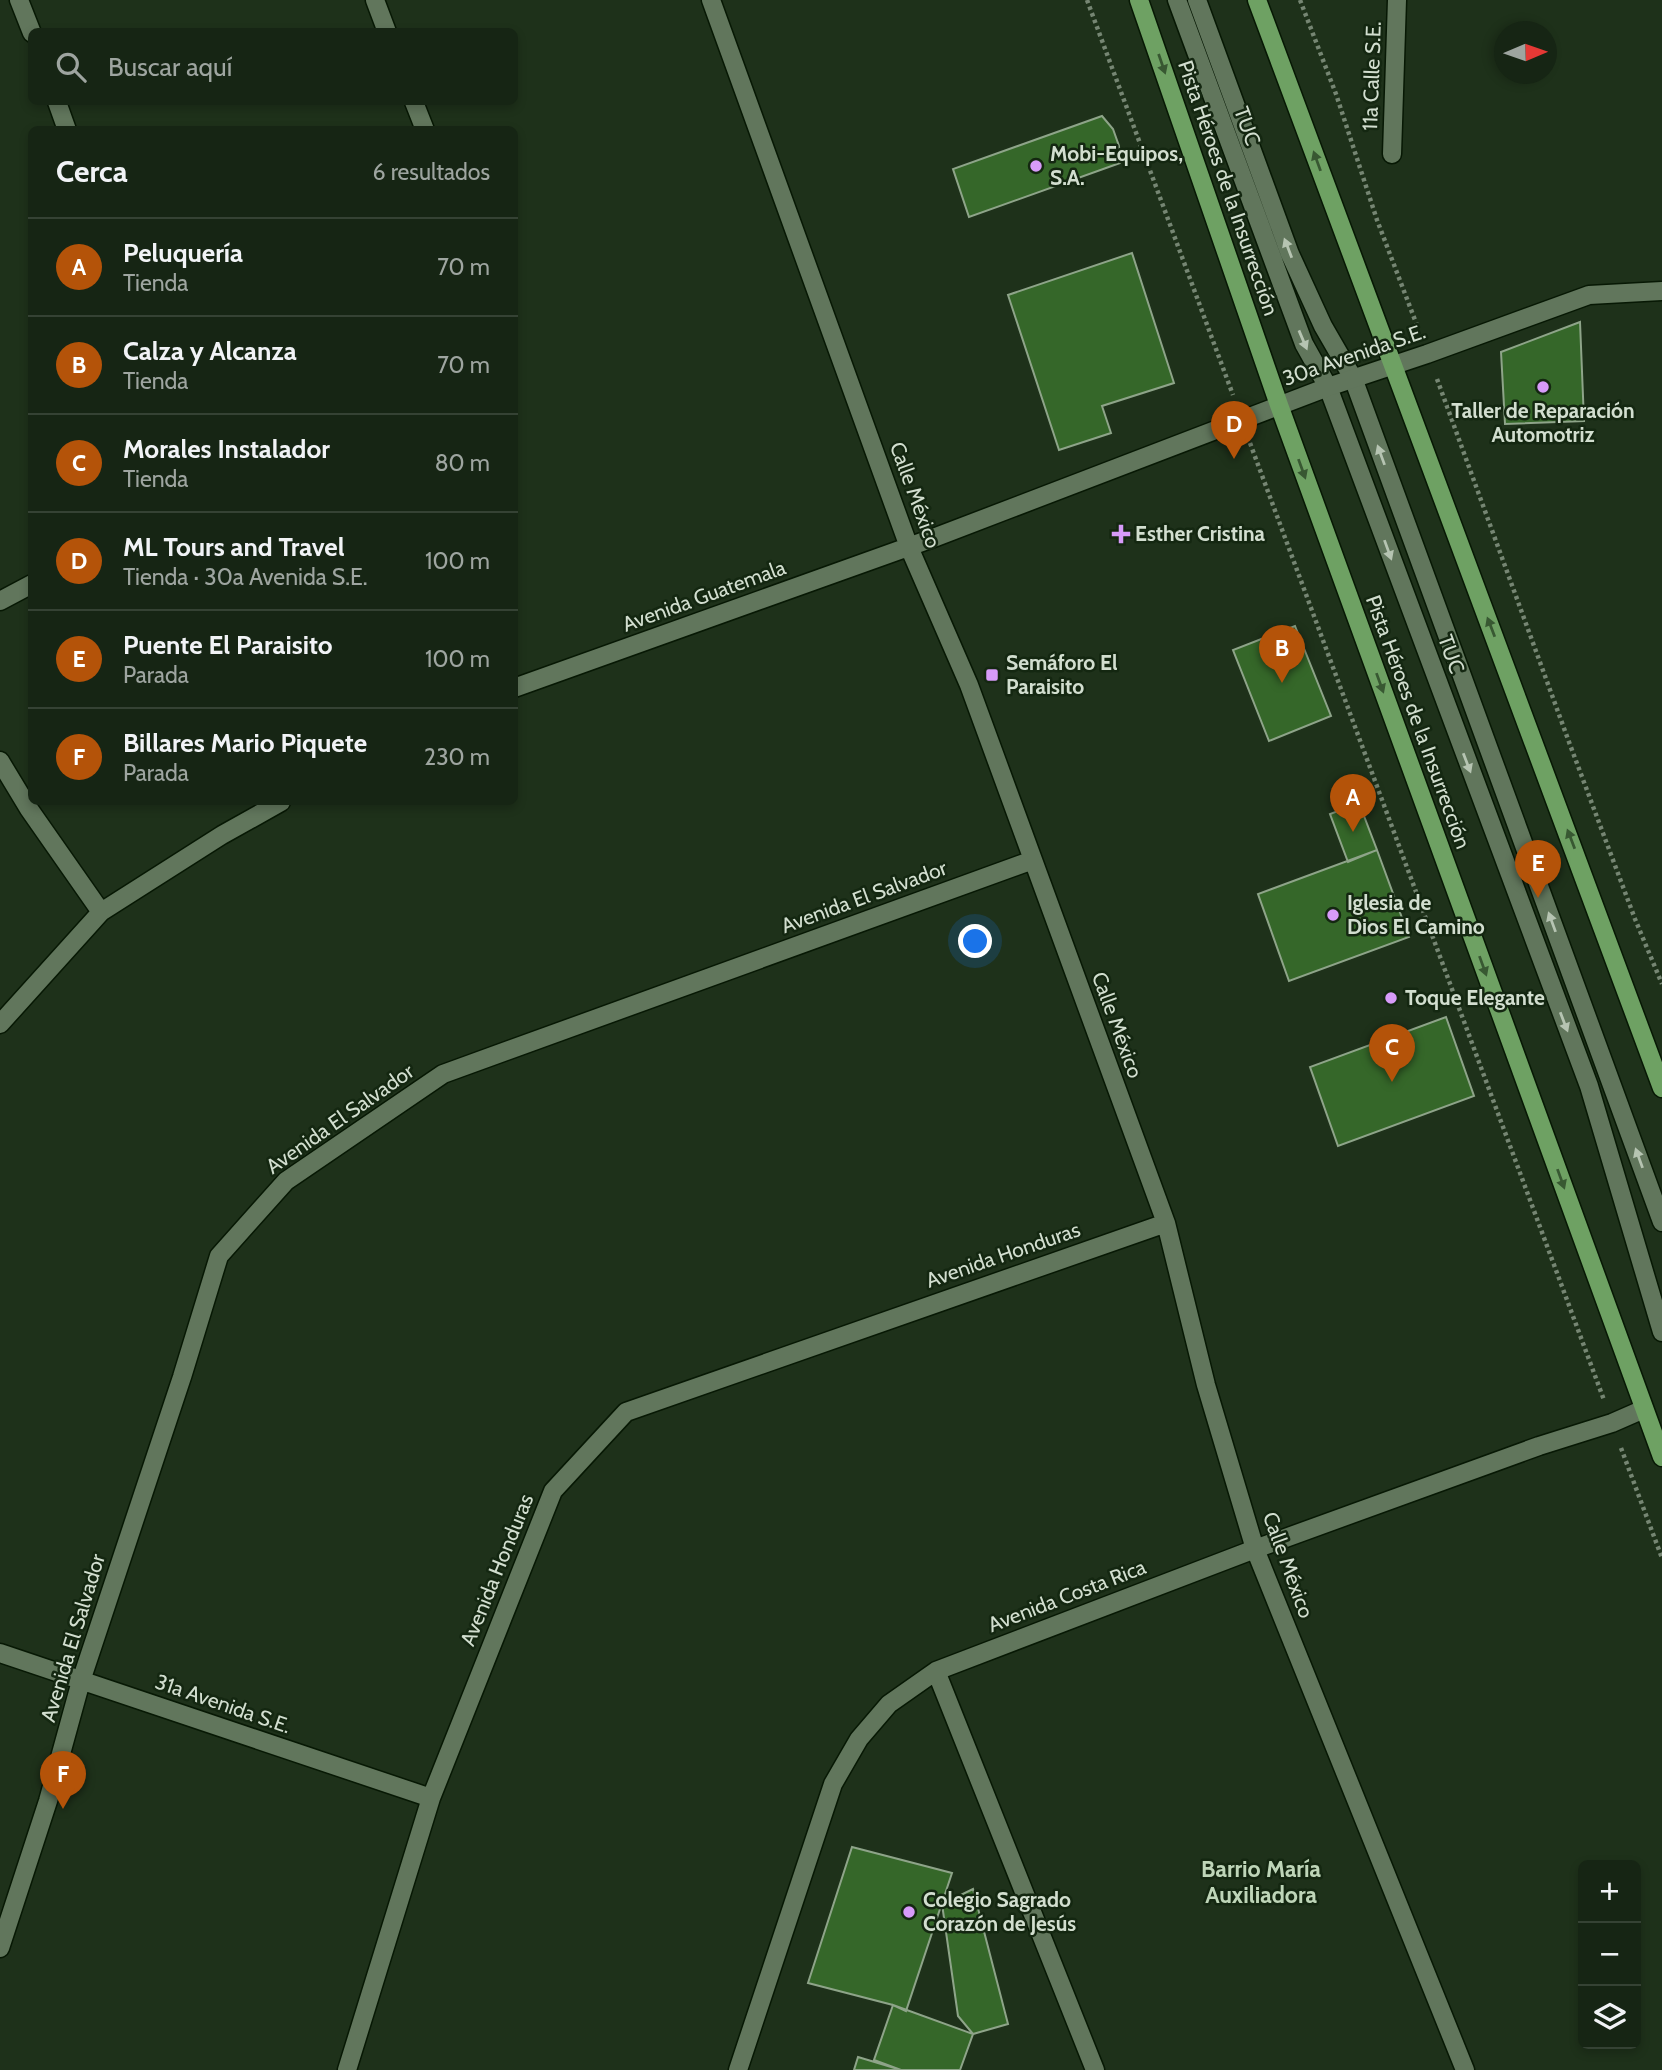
<!DOCTYPE html>
<html lang="es">
<head>
<meta charset="utf-8">
<style>
	:root { --surface:#162514; --page:#1f2d1d; --text:#f1f3f6; --muted:#9ea5a0; --line:#354234; --accent:#b45309 }
	body { margin:0; font-family:Cabin,sans-serif; background:var(--page); color:var(--text) }
	.controls { position:absolute; right:21px; bottom:21px; display:grid; overflow:hidden; border-radius:10px; box-shadow:0 4px 10px #0003 }
	.controls button { width:63px; height:63px; display:grid; place-items:center; padding:0; border:0; border-bottom:2px solid var(--line); background:var(--surface); color:var(--text); font:35px sans-serif }
	.compass { position:absolute; left:1494px; top:21px; width:63px; height:63px; border-radius:50%; background:var(--surface); box-shadow:0 4px 10px #0003; rotate:88deg }
	.you { position:absolute; left:976px; top:942px; width:24px; height:24px; margin:-18px; border:5px solid #fff; border-radius:50%; background:#1a73e8; box-shadow:0 0 0 10px #1a73e833 }
	.badge { display:grid; place-items:center; width:46px; height:46px; border-radius:50%; background:var(--accent); color:#fff; font-size:23px; font-weight:700 }
	.pin { position:absolute; translate:-50% -58px; filter:drop-shadow(0 2px 4px #0008) }
	.pin::after { content:''; position:absolute; top:37px; width:24px; height:21px; background:inherit; clip-path:polygon(0 0,100% 0,50% 100%) }
	.list { margin:0; padding:0; list-style:none }
	h2 { display:flex; justify-content:space-between; align-items:center; height:91px; margin:0; padding:0 28px; font-size:30px }
	h2 small { font-size:23px; font-weight:400; color:var(--muted) }
	.list li { display:grid; grid-template-columns:46px 1fr auto; gap:21px; align-items:center; box-sizing:border-box; height:98px; padding:0 28px; border-top:2px solid var(--line) }
	.list b { display:block; font-size:26px; white-space:nowrap }
	.list p { margin:0; font-size:23px; white-space:nowrap; color:var(--muted) }
	.list em { font-size:23px; font-style:normal; color:var(--muted) }
	.icon { flex:none; width:38px; height:38px; fill:none; stroke:currentColor; stroke-width:2; stroke-linecap:round; stroke-linejoin:round }
	.map { position:relative; flex:none; width:1662px; height:2070px; overflow:hidden }
	.search { position:absolute; background:var(--surface); box-shadow:0 4px 10px #0003; left:28px; top:28px; width:490px; height:77px; display:flex; align-items:center; gap:18px; box-sizing:border-box; padding:0 24px; border-radius:10px; color:var(--muted); font-size:26px }
	.panel { position:absolute; background:var(--surface); box-shadow:0 4px 10px #0003; left:28px; top:126px; width:490px; height:679px; border-radius:10px }
	.map>svg:first-child { display:block }
	.building { fill:#356729; stroke:#8ea489; stroke-width:2 }
	.lines { fill:none; stroke-linecap:round; stroke-linejoin:round }
	.service-casing { stroke:#071804; stroke-width:21 }
	.minor-casing { stroke:#071804; stroke-width:21 }
	.primary-casing { stroke:#071804; stroke-width:21 }
	.path { stroke:#768673; stroke-width:4.5; stroke-dasharray:3.5 3.5; stroke-linecap:butt }
	.service { stroke:#61765c; stroke-width:18 }
	.minor { stroke:#61765c; stroke-width:18 }
	.primary { stroke:#6ea163; stroke-width:18 }
	.oneway { fill:#385832 }
	.oneway2 { fill:#b6c4b2 }
	.poi-dot { fill:#d79bf9; stroke:#142711; stroke-width:2.5 }
	.labels { text-anchor:middle; stroke-width:5; stroke-linejoin:round; paint-order:stroke }
	.street-label { font-size:21px; fill:#d2decf; stroke:#142711 }
	.poi-label { font-size:21px; font-weight:bold; fill:#d2decf; stroke:#142711; text-anchor:start }
	.neighbourhood-label { font-size:23px; font-weight:bold; fill:#bed5b8; stroke:#142711 }
</style>
</head>
<body>
<div class="map">
<svg width="1662" height="2070" viewBox="0 0 1662 2070">
	<rect width="100%" height="100%" fill="#1e311a"/>
	<path class="building" d="M1102,116L1113,129L1119,146L1120,163L969,217L953,169Z
		M1132,253L1174,383L1102,406L1111,433L1059,450L1008,295Z
		M1580,322L1584,421L1505,424L1501,352Z
		M1295,626L1331,716L1269,741L1233,650Z
		M1359,803L1377,850L1348,862L1330,814Z
		M1377,850L1409,937L1289,981L1258,894Z
		M1446,1017L1474,1096L1338,1146L1310,1067Z
		M852,1847L952,1873L906,2011L893,2005L808,1983Z
		M973,1889L1008,2024L973,2034L958,2016L942,1904Z
		M893,2005L973,2034L960,2070H901L874,2060Z
		M858,2057L901,2070H854Z"/>
	<g class="lines">
		<g class="service-casing">
			<path id="service" d="M1177,0L1304,344L1328,387L1589,1086L1662,1332
				M1197,0L1290,254L1323,326L1353,378L1662,1222"/>
		</g>
		<g class="minor-casing">
			<path id="minor" d="M19,0L32,33
				M375,0L387,32
				M711,0L909,547L969,685L1166,1223L1206,1385L1255,1549L1465,2070
				M57,102L67,130
				M414,102L425,130
				M1392,154L1397,0
				M0,601L32,584
				M514,688L936,537L1328,387L1427,354L1589,295L1662,291
				M0,761L29,809L101,912
				M0,1024L101,912L222,835L281,802
				M0,1653L431,1798
				M936,1671L1095,2070
				M0,1948L48,1801L81,1681L182,1377L219,1256L286,1181L443,1074L1033,860
				M347,2070L431,1798L553,1491L626,1412L1166,1223
				M738,2070L833,1784L859,1739L889,1704L936,1671L1255,1549L1539,1446L1612,1423L1644,1409"/>
		</g>
		<g class="primary-casing">
			<path id="primary" d="M1139,0L1279,405L1662,1457
				M1257,0C1391,363 1530,724 1662,1088"/>
		</g>
		<path class="path" d="M1087,0L1233,395
			M1300,0L1336,94L1377,220L1418,328
			M1437,379L1569,742L1635,919L1662,984
			M1250,443L1604,1400
			M1621,1448L1662,1558"/>
		<use href="#service" class="service"/>
		<use href="#minor" class="minor"/>
		<use href="#primary" class="primary"/>
	</g>
	<defs><path id="oneway-solid" d="M-6-.8H1V-3.2L6.5 0L1 3.2V.8H-6Z" transform="scale(1.75)"/></defs>
	<g class="oneway">
		<use href="#oneway-solid" transform="translate(1162 64) rotate(71)"/>
		<use href="#oneway-solid" transform="translate(1317 161) rotate(-110)"/>
		<use href="#oneway-solid" transform="translate(1302 469) rotate(70)"/>
		<use href="#oneway-solid" transform="translate(1491 627) rotate(-111)"/>
		<use href="#oneway-solid" transform="translate(1380 683) rotate(70)"/>
		<use href="#oneway-solid" transform="translate(1571 839) rotate(-111)"/>
		<use href="#oneway-solid" transform="translate(1483 966) rotate(70)"/>
		<use href="#oneway-solid" transform="translate(1561 1179) rotate(70)"/>
	</g>
	<g class="oneway2">
		<use href="#oneway-solid" transform="translate(1288 248) rotate(-111)"/>
		<use href="#oneway-solid" transform="translate(1303 340) rotate(67)"/>
		<use href="#oneway-solid" transform="translate(1381 455) rotate(-110)"/>
		<use href="#oneway-solid" transform="translate(1388 550) rotate(70)"/>
		<use href="#oneway-solid" transform="translate(1467 763) rotate(69)"/>
		<use href="#oneway-solid" transform="translate(1552 922) rotate(-110)"/>
		<use href="#oneway-solid" transform="translate(1564 1022) rotate(69)"/>
		<use href="#oneway-solid" transform="translate(1639 1158) rotate(-110)"/>
	</g>
	<g class="poi-dot">
		<circle cx="1036" cy="166" r="7"/>
		<circle cx="1543" cy="387" r="7"/>
		<path d="M1117.5 523.5h7v7h7v7h-7v7h-7v-7h-7v-7h7z"/>
		<rect x="985" y="668" width="14" height="14" rx="3.5"/>
		<circle cx="1333" cy="915" r="7"/>
		<circle cx="1391" cy="998" r="7"/>
		<circle cx="909" cy="1912" r="7"/>
	</g>
	<g class="labels">
		<g class="street-label">
			<text transform="translate(1372 76) rotate(-88)" y="7">11a Calle S.E.</text>
			<text transform="translate(1247 126) rotate(70)" y="7">TUC</text>
			<text transform="translate(1228 188) rotate(71)" y="7">Pista Héroes de la Insurrección</text>
			<text transform="translate(1354 355) rotate(-19)" y="7">30a Avenida S.E.</text>
			<text transform="translate(915 495) rotate(70)" y="7">Calle México</text>
			<text transform="translate(704 596) rotate(-20)" y="7">Avenida Guatemala</text>
			<text transform="translate(1451 654) rotate(70)" y="7">TUC</text>
			<text transform="translate(1418 722) rotate(70)" y="7">Pista Héroes de la Insurrección</text>
			<text transform="translate(864 897) rotate(-20)" y="7">Avenida El Salvador</text>
			<text transform="translate(1117 1025) rotate(70)" y="7">Calle México</text>
			<text transform="translate(340 1119) rotate(-35)" y="7">Avenida El Salvador</text>
			<text transform="translate(1003 1255) rotate(-19)" y="7">Avenida Honduras</text>
			<text transform="translate(1288 1565) rotate(70)" y="7">Calle México</text>
			<text transform="translate(497 1570) rotate(-68)" y="7">Avenida Honduras</text>
			<text transform="translate(1067 1596) rotate(-21)" y="7">Avenida Costa Rica</text>
			<text transform="translate(73 1638) rotate(-73)" y="7">Avenida El Salvador</text>
			<text transform="translate(223 1704) rotate(19)" y="7">31a Avenida S.E.</text>
		</g>
		<g class="poi-label">
			<text x="1050" y="161">Mobi-Equipos,<tspan x="1050" dy="24">S.A.</tspan></text>
			<text x="1543" y="418" text-anchor="middle">Taller de Reparación<tspan x="1543" dy="24">Automotriz</tspan></text>
			<text x="1135" y="541">Esther Cristina</text>
			<text x="1006" y="670">Semáforo El<tspan x="1006" dy="24">Paraisito</tspan></text>
			<text x="1347" y="910">Iglesia de<tspan x="1347" dy="24">Dios El Camino</tspan></text>
			<text x="1405" y="1005">Toque Elegante</text>
			<text x="923" y="1907">Colegio Sagrado<tspan x="923" dy="24">Corazón de Jesús</tspan></text>
		</g>
		<g class="neighbourhood-label">
			<text x="1261" y="1877">Barrio María<tspan x="1261" dy="26">Auxiliadora</tspan></text>
		</g>
	</g>
</svg>
<div class="controls">
<button>+</button>
<button>−</button>
<button><svg class="icon" aria-label="layers" viewBox="0 0 24 24"><path d="M12 4l9 5-9 5-9-5zM3 14l9 5 9-5"/></svg></button>
</div>
<svg class="compass" viewBox="-18 -18 36 36"><path d="M0-13l5 13h-10z" fill="#e53935"/><path d="M0 13l5-13h-10z" fill="#9ea5a0"/></svg>
<div class="you"></div>
<div class="pin badge" style="left:1353px;top:832px">A</div>
<div class="pin badge" style="left:1282px;top:683px">B</div>
<div class="pin badge" style="left:1392px;top:1082px">C</div>
<div class="pin badge" style="left:1234px;top:459px">D</div>
<div class="pin badge" style="left:1538px;top:898px">E</div>
<div class="pin badge" style="left:63px;top:1809px">F</div>
<div class="search"><svg class="icon" aria-label="search" viewBox="0 0 24 24"><circle cx="10" cy="10" r="6"/><path d="M15 15l6 6"/></svg>Buscar aquí</div>
<section class="panel">
<h2>Cerca<small>6 resultados</small></h2>
<ul class="list">
<li><span class="badge">A</span><div><b>Peluquería</b><p>Tienda</p></div><em>70 m</em></li>
<li><span class="badge">B</span><div><b>Calza y Alcanza</b><p>Tienda</p></div><em>70 m</em></li>
<li><span class="badge">C</span><div><b>Morales Instalador</b><p>Tienda</p></div><em>80 m</em></li>
<li><span class="badge">D</span><div><b>ML Tours and Travel</b><p>Tienda · 30a Avenida S.E.</p></div><em>100 m</em></li>
<li><span class="badge">E</span><div><b>Puente El Paraisito</b><p>Parada</p></div><em>100 m</em></li>
<li><span class="badge">F</span><div><b>Billares Mario Piquete</b><p>Parada</p></div><em>230 m</em></li>
</ul>
</section>
</div>
</body>
</html>
